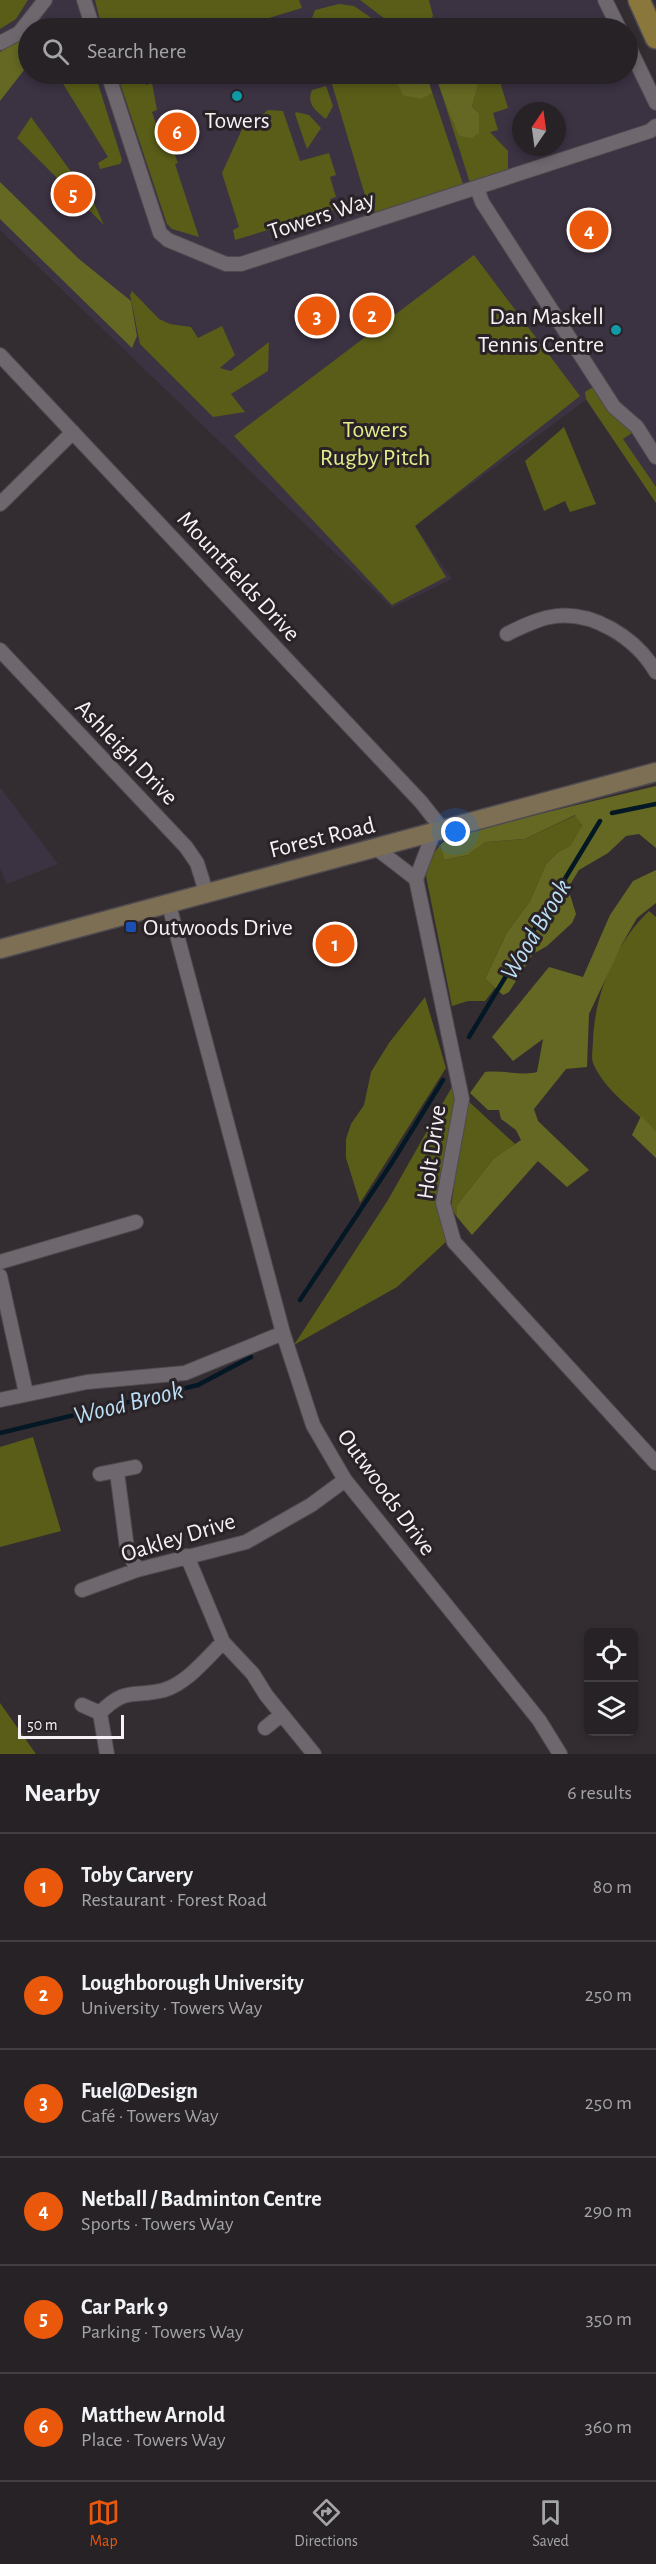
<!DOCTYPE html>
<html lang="en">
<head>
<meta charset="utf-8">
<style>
	:root { --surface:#262226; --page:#2e2a2e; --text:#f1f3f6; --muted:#a4a4a7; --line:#423f43; --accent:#ea580c }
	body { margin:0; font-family:"Alegreya Sans",sans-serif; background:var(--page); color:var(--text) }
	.controls { position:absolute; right:18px; bottom:18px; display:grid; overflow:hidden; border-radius:9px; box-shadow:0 3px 9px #0003 }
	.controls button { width:54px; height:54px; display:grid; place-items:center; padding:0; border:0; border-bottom:2px solid var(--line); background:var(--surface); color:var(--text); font:30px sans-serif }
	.compass { position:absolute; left:512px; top:102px; width:54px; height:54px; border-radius:50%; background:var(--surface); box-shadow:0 3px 9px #0003; rotate:13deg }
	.scale { position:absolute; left:18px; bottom:15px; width:106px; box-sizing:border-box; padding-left:6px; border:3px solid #f5f1f5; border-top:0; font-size:16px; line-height:21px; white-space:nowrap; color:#f5f1f5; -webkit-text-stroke:4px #292328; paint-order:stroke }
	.you { position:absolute; left:456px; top:832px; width:21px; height:21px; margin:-15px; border:4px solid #fff; border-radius:50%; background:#1a73e8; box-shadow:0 0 0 9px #1a73e833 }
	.badge { display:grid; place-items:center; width:39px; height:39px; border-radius:50%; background:var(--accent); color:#fff; font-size:20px; font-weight:700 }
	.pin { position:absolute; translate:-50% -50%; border:3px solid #fff; box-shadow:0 2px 6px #0006 }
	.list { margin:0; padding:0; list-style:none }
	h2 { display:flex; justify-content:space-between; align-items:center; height:78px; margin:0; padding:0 24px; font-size:26px }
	h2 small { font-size:20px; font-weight:400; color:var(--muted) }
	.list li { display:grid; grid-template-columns:39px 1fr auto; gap:18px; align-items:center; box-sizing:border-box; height:108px; padding:0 24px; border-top:2px solid var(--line) }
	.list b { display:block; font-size:22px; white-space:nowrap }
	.list p { margin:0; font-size:20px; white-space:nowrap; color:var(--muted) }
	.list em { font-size:20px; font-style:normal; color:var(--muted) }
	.icon { flex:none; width:33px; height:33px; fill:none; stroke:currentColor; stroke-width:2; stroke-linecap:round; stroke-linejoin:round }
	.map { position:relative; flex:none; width:656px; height:1754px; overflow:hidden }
	.search { position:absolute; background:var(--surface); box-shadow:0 3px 9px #0003; left:18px; right:18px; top:18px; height:66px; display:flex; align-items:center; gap:15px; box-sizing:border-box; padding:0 21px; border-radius:33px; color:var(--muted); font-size:22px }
	.sheet { height:726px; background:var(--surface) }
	nav { display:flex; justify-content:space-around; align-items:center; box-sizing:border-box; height:84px; border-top:2px solid var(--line); background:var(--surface); font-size:16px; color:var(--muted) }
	nav a { display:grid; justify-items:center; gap:3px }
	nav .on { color:var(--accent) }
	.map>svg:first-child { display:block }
	.education { fill:#3b3242; fill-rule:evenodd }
	.green { fill:#595d18 }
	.forest { fill:#646822 }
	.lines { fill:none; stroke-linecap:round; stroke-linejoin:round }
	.stream { stroke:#031824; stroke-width:4.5 }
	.street-casing { stroke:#4f4a4f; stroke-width:16 }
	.secondary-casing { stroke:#4f4a4f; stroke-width:21 }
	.primary-casing { stroke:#4f4a4f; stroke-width:24 }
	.street { stroke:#6e676d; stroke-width:14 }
	.secondary { stroke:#7c6f54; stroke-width:18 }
	.primary { stroke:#8a773b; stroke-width:21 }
	.culture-dot { fill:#0f9aa8; stroke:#292328; stroke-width:2 }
	.transit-dot { fill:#1a4fb4; stroke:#292328; stroke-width:2 }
	.labels { text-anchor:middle; stroke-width:6; stroke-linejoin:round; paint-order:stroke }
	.poi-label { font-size:24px; fill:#f5f1f5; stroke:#292328 }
	.street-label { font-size:24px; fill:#f5f1f5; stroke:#292328 }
	.park-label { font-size:24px; fill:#e5ec8a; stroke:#292328 }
	.water-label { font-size:26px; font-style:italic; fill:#badff4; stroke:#292328 }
</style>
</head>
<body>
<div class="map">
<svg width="656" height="1754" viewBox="0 0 656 1754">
	<rect width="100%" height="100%" fill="#332d32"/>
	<path class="education" d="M0,0H614L627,28H28V74H628V29L656,91V503L586,400L415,526L452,579L392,608L0,230ZM521,111H557V147H521Z
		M0,787L58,864L7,884L0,869Z"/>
	<path class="green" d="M0,0H28L16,19L0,29Z
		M95,0H299L302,8L236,28H121L118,19L101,24Z
		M360,0H429L433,16L429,22L431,28H397Z
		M339,4L354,6L386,28H315L312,18L315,10Z
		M68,74H95L122,160L120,164L100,169L98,163L108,157L62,82Z
		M117,74H142L146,85L152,83L157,110L152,112L156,124L160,123L169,153L174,152L178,163L175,164L199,237L172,229L167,224Z
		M329,74H426L464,187L375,212L373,208L369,209Z
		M498,75L508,108L493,113L498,130L490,132L508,151V172L470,183L439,85L442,86L454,125L479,133V113L472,107L479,81Z
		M326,86L333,106L326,119C316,111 306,104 312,90Z
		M268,110L283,111L300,161L329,153L336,175L330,177L336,197L330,199L334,210L235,240L233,230L239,227L222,173L243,127H248Z
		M296,112L309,115L321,128L307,149L295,114Z
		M31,117L94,203L104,225L17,138Z
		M474,255L580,396L415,526L446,577L392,605L234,436Z
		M132,291L159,319L170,324L191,327L198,338L222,326L235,355L220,368L231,371L269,342L268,371L231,394L245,412L213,417L140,344L130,295Z
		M593,387L615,417L632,433L623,439L656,487V503L586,399L585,392Z
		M564,427L596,504L570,512L565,501L544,511L525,461Z
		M576,815L582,827L570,846L558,852L546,864L530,901L507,932L485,979L495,988L485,1001H468L452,1006L426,876L431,857L440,845L444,860L468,855L486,842L525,839Z
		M649,911L656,917V1131C635,1111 604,1090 593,1063C591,1057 593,1047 593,1040C595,994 615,943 649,911Z
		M425,997L446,1068L360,1203L346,1158V1139L351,1124L364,1105L371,1072L389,1043Z
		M453,1085L457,1096L439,1204L448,1240L397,1287L294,1345L388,1200Z
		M466,1099L515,1144L494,1158L457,1205V1217L451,1208Z
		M33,1437L61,1531L0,1547V1447Z
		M0,1703L36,1754H0Z"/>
	<path class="forest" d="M28,33V65L0,101V52Z
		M382,74H426L432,93L421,99L403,95L396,81Z
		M435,74H474L479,81L472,107L479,113V133L472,138L460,136C456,132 437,81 435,74Z
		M0,182L79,259L131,301L137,336L132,348L0,219Z
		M656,786V848L639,834L626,836L608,853L579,870L568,888L576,914L572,923L547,946L533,954L509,992L503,995L485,979L507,932L530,901L546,864L558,852L570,846L582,826L575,815L525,839L486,842L468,855L444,860L440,845L452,835Z
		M656,870V903L637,918L622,944L589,1014L587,1067L566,1069L534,1109L538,1121L589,1170L567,1187L538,1161L472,1235L457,1217V1205L494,1158L521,1140L516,1130L501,1119L499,1110H488L470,1093L485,1072C502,1070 524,1076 537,1072L543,1039L513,1061L492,1037L549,967L583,977L610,915L633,881Z
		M641,1116L656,1131V1158L632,1135Z"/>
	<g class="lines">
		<path class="stream" d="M612,813L656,804
			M469,1037L600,821
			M300,1300L391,1164L443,1080
			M0,1433L198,1385L251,1357"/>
		<g class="street-casing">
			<path id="street" d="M84,0L93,28
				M605,0L619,28
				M0,43L19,33L45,0
				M628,45L656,103
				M108,74L160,233L168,240L226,264H241L650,131L656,126
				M477,188L482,202L614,407L637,427L656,457
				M0,355L421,802L443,830
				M0,504L73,432
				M507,634C521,627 535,620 550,617C592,609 636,638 656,672
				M0,650L186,847L197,863L207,895
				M377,849L416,879L434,832
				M416,879L462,1099L443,1203L454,1242L656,1463
				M169,905L283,1333L313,1425L345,1480L519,1695L539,1720L560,1754
				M0,1262L136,1222
				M0,1276L26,1393
				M0,1400L87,1382L185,1373L283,1333
				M117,1472L127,1548L137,1570
				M100,1474L135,1467
				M187,1556L223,1642L253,1674L266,1695L314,1754
				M82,1590L137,1570L246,1542L311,1505L345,1480
				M82,1705L100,1713L107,1754
				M100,1713C126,1686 134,1698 164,1690C187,1683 207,1658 223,1642
				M265,1728L281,1715"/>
		</g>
		<g class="secondary-casing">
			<path id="secondary" d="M0,949L656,772"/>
		</g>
		<g class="primary-casing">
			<path id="primary" d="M639,0L656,38"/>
		</g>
		<use href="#street" class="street"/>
		<use href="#secondary" class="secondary"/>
		<use href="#primary" class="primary"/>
	</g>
	<g class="culture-dot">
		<circle cx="237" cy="96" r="6"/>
		<circle cx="616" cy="330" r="6"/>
	</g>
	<rect class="transit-dot" x="125" y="921" width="12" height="12" rx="3"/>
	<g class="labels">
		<g class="poi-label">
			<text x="237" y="128">Towers</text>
			<text x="604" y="324" text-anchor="end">Dan Maskell<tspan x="604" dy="28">Tennis Centre</tspan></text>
			<text x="143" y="935" text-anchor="start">Outwoods Drive</text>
		</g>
		<g class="street-label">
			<text transform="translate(321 215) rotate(-18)" y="8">Towers Way</text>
			<text transform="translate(239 576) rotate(47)" y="8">Mountfields Drive</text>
			<text transform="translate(127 752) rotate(46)" y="8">Ashleigh Drive</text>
			<text transform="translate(322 837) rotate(-14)" y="8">Forest Road</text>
			<text transform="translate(431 1152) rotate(-82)" y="8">Holt Drive</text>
			<text transform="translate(387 1492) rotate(54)" y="8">Outwoods Drive</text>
			<text transform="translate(178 1537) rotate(-17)" y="8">Oakley Drive</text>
		</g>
		<g class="park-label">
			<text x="375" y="437">Towers<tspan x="375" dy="28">Rugby Pitch</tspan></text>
		</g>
		<g class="water-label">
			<text transform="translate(535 929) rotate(-59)" y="9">Wood Brook</text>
			<text transform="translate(128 1402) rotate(-14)" y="9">Wood Brook</text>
		</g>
	</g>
</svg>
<div class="controls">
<button><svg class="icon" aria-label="locate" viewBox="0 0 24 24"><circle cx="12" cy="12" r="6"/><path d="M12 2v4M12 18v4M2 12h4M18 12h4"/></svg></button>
<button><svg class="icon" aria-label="layers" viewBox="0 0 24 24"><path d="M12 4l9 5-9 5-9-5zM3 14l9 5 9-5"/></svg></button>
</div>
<svg class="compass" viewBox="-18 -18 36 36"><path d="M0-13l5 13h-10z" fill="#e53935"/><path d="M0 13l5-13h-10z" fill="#a4a4a7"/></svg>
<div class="scale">50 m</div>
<div class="you"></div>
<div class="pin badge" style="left:335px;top:944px">1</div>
<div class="pin badge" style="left:372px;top:315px">2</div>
<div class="pin badge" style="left:317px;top:316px">3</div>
<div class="pin badge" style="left:589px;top:230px">4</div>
<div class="pin badge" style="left:73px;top:194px">5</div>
<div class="pin badge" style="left:177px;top:132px">6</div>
<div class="search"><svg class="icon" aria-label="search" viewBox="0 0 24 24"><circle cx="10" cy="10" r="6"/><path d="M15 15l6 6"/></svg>Search here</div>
</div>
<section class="sheet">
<h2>Nearby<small>6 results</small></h2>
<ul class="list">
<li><span class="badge">1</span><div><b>Toby Carvery</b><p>Restaurant · Forest Road</p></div><em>80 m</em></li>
<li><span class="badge">2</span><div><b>Loughborough University</b><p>University · Towers Way</p></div><em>250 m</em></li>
<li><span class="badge">3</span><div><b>Fuel@Design</b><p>Café · Towers Way</p></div><em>250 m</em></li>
<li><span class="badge">4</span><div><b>Netball / Badminton Centre</b><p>Sports · Towers Way</p></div><em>290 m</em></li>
<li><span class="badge">5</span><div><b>Car Park 9</b><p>Parking · Towers Way</p></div><em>350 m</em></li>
<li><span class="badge">6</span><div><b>Matthew Arnold</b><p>Place · Towers Way</p></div><em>360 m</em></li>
</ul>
</section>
<nav>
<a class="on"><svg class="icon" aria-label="map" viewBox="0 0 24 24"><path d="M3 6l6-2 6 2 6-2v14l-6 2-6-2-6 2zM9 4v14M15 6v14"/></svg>Map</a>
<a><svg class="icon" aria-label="directions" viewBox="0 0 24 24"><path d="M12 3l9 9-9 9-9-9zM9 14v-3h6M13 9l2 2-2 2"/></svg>Directions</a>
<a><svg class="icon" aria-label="saved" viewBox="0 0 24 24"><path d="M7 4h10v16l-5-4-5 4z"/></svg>Saved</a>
</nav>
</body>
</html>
